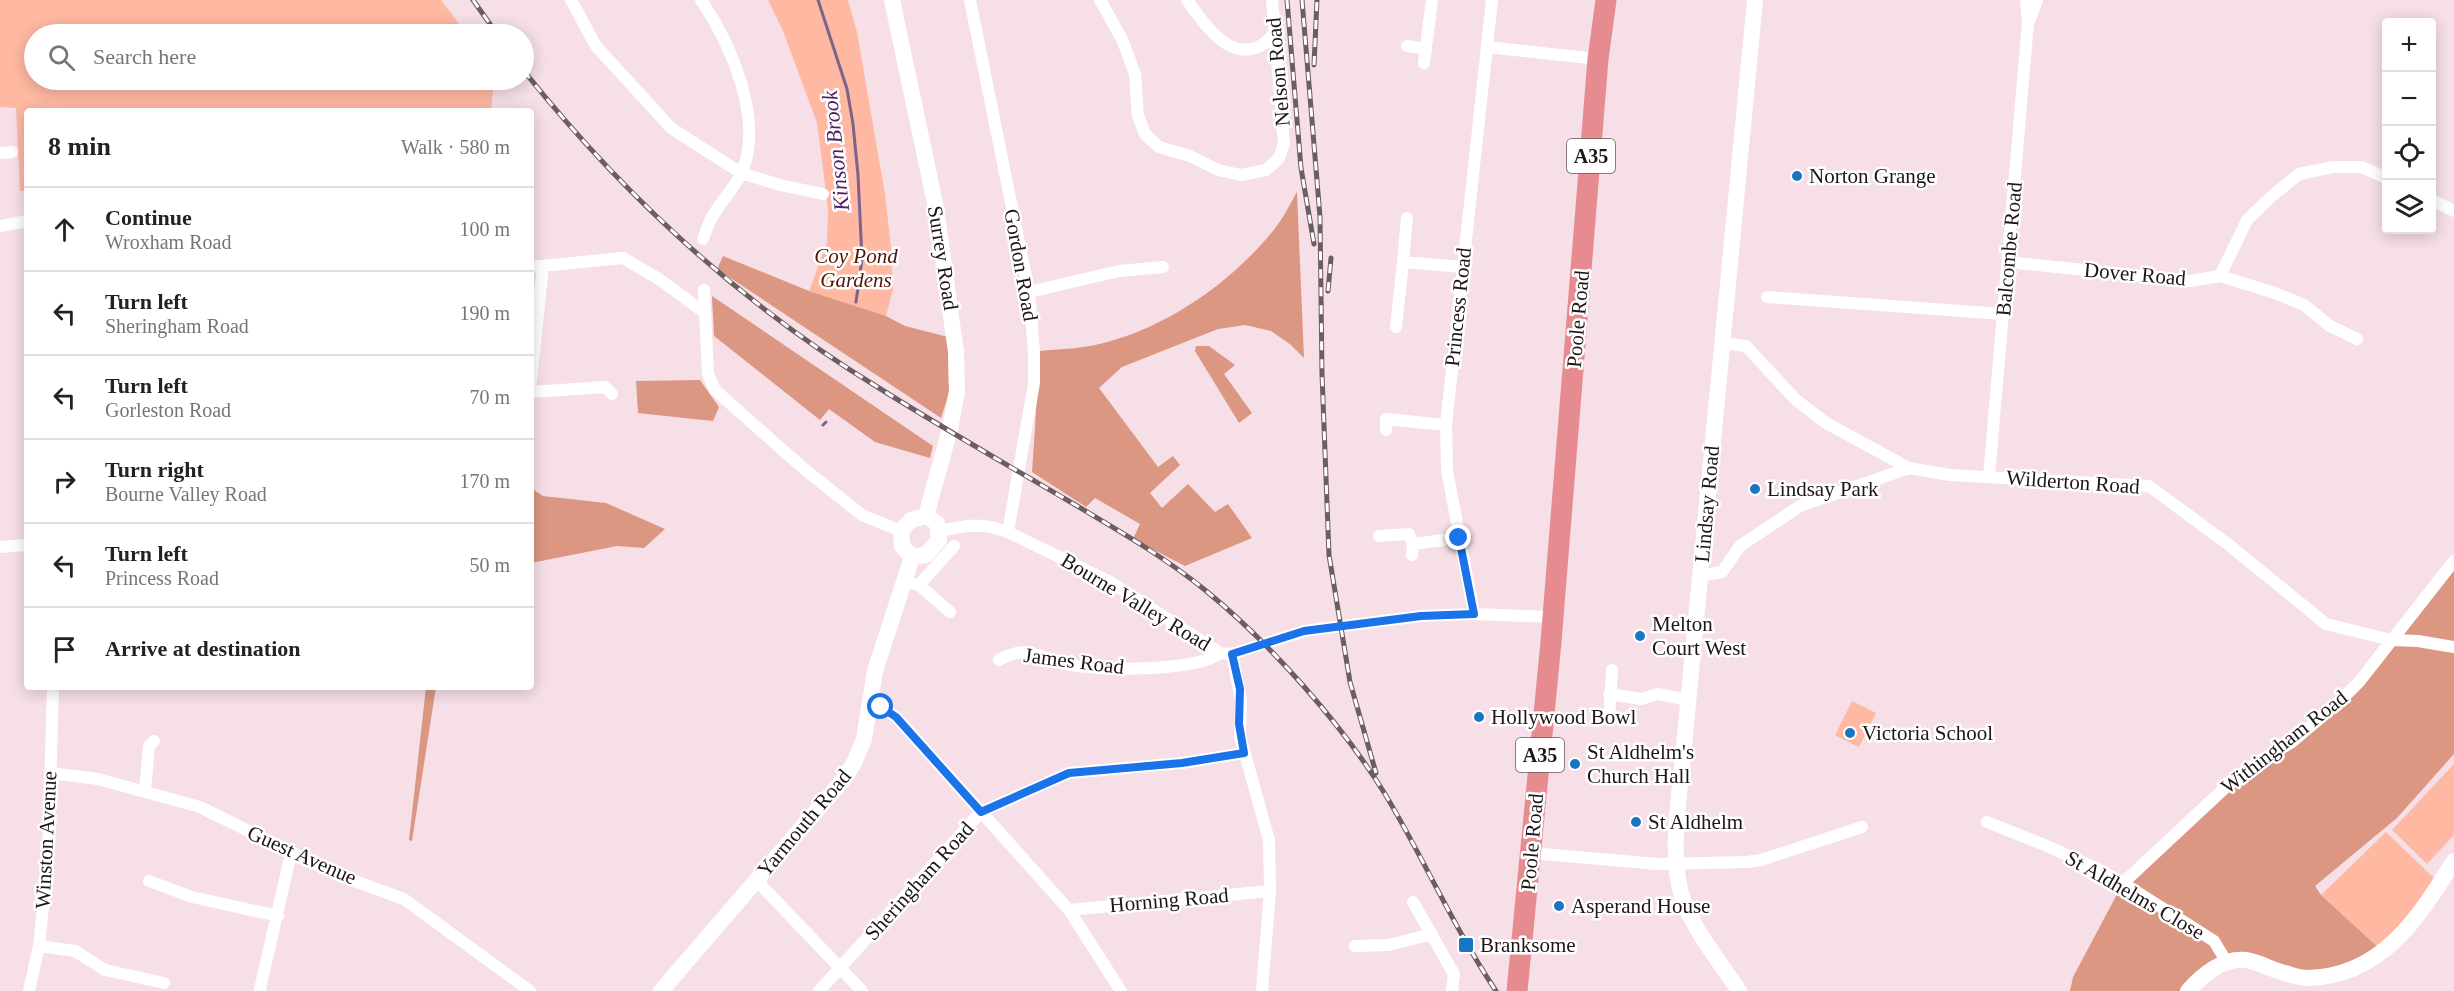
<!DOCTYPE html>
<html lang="en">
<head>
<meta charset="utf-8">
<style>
	:root { --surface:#fff; --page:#f2f2f2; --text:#222; --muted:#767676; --line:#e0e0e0 }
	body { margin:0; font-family:"Times New Roman",serif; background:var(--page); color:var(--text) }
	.controls { position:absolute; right:18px; top:18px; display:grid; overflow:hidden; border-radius:6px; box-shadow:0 3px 15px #0003 }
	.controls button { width:54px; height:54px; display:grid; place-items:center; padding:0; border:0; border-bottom:2px solid var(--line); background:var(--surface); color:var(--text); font:30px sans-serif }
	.stop { position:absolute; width:18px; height:18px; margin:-14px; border:4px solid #1a73e8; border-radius:50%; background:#fff }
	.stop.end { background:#1a73e8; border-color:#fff; box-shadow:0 2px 6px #0008 }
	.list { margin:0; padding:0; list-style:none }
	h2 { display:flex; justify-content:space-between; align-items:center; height:78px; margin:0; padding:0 24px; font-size:26px }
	h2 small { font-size:20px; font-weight:400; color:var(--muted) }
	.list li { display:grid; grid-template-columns:39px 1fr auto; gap:18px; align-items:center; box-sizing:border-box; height:84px; padding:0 24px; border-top:2px solid var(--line) }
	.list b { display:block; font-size:22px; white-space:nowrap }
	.list p { margin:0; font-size:20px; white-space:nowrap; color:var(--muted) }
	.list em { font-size:20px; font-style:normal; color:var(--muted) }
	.icon { flex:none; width:33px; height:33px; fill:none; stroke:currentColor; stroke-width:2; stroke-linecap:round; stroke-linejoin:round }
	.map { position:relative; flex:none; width:2454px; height:991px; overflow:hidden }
	.search { position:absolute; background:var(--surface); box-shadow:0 3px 15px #0003; left:24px; top:24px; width:510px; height:66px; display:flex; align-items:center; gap:15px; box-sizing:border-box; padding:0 21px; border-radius:33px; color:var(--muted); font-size:22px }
	.panel { position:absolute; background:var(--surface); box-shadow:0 3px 15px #0003; left:24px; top:108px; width:510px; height:582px; border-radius:6px }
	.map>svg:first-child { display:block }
	.green { fill:#ffb9a3 }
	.forest { fill:#db9782 }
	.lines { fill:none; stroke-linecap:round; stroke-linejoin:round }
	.stream { stroke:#7d6289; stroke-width:3 }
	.street { stroke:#fff; stroke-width:12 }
	.secondary { stroke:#fff; stroke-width:16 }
	.highway { stroke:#e68c91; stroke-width:21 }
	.rail-casing { stroke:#6b5d62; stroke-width:5 }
	.rail { stroke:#fff; stroke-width:3; stroke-dasharray:9; stroke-linecap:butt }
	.route { stroke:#1a73e8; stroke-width:8 }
	.poi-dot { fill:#1975c2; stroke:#fff; stroke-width:2 }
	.labels { text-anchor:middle; stroke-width:5; stroke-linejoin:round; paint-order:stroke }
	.shield { fill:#fff; stroke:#615b5d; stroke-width:1.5 }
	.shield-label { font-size:20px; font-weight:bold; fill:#1d1518 }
	.street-label { font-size:21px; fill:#1d1518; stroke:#fff }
	.poi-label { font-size:21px; fill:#1d1518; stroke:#fff; text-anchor:start }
	.park-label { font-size:21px; font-style:italic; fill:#521602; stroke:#fff }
	.water-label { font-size:22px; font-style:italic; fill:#4f2265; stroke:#fff }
</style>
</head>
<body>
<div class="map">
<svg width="2454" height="991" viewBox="0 0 2454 991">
	<rect width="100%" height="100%" fill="#f6dfe7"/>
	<path class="green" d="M0,0H441L467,34H34V80H494L491,111H27V191H20L16,108L0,107Z
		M768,0H848L857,32L885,194L891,247L893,290L886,316L809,291L827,243L828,210L823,168L817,123L783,31Z
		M1852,701L1876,713L1859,747L1835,735Z
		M2454,764V835L2427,864L2392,830Z
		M2386,832L2435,879L2421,902L2378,948L2321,895Z"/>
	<path class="forest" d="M1297,192L1304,358L1291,345L1271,331L1245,325L1218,329L1122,367L1099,388L1158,467L1173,456L1180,465L1150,493L1162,508L1188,484L1215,512L1228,504L1252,538L1185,566L1133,539L1140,524L1095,498L1086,507L1032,472L1040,351C1058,349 1077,349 1095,345C1164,330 1232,283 1276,227C1284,217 1290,204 1297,192Z
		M723,256L809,291L886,316L905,326L948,337L949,393L941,418L717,269Z
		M712,296L933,446L930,458L875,442L829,409L820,420L714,336Z
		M1196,346H1209L1235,365L1224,374L1252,413L1239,423L1195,351Z
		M700,380L719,407L713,421L638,413L636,381Z
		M531,488L543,496L606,503L665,529L644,548L617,546L531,563Z
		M2454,561V754L2397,818L2315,886L2321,895L2383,952L2306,978L2247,960L2188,991H2070L2073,977L2123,883L2165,843L2340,701Z
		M426,687H436L412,841L409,840Z"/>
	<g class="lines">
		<path class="stream" d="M818,0L847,89L853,124L858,175L862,259L856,302
			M823,425L826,422"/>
		<path class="street" d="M571,0L596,46L671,128L741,173L780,185L823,194
			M701,0C731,44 764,119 742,172C735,187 722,200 714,214C709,221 706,231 703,239
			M970,0L1029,292L1034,352V383L1008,532
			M1100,0L1122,39L1135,74L1138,116L1145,134L1159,147L1190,156L1218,170L1241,175L1266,170L1279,158L1284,144L1272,0
			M1187,0C1203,22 1228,62 1260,46C1265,44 1270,38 1274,34
			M2030,19L2037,0
			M1407,46L1426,49
			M1487,47L1598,59
			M1424,63L1432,0
			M0,153L12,152
			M2432,200L2454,211
			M0,226L27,221
			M1403,262L1407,218
			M2008,262L2190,281L2220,276L2247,220L2272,196L2299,174L2333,167H2362L2386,178
			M531,267L623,258L659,279L705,313
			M2220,276L2275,293L2304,305L2330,326L2357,339
			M704,290L708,374L715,390L803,468L862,515L901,531
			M1029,292L1119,271L1163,267
			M1767,297L2003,314
			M1396,327L1403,262L1462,267
			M1722,343L1746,346L1795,399L1826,423L1909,468L1950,475L2149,486L2229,545L2326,624L2391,640L2418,641L2454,647
			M531,381L543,266
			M531,392L605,387L612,394
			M1386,430V419L1446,425
			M1989,476L2028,23L2026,0
			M940,531C968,525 981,522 1008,532L1112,583L1220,653L1232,654L1304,631L1421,616L1474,614L1552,617
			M1379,536L1409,534L1413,544L1412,555
			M1413,544L1459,538
			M0,547L27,545
			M1700,576L1722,572L1740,546L1800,506L1909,468
			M905,582L919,585L950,612
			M919,585L954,546
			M1474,614L1447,470L1446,425L1492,0
			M1232,654L1241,700L1240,736L1269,840L1270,891L1262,991
			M999,660C1026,644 1038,657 1065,664C1096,671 1196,672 1220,653
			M1609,694L1641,699L1658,694L1688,700
			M870,707H881L896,717L1069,910L1121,991
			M1609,719L1612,670
			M50,773L98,779L200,807L338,875L404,899L530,991
			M145,790L149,746L154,741
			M1987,822L2047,846L2100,870L2123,883L2214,941L2226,961
			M1532,853L1657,864L1747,862L1761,860L1862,827
			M756,880L862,991
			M149,881L192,897L278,916
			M2123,883L2228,785L2253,765L2292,742L2340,701L2359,682L2454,561
			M1413,902L1454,974L1452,991
			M1069,910L1270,891
			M39,946L75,951L105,970L164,983
			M1355,946L1389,945L1432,934
			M260,989L291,853
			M29,991L39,946L48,859L53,687
			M819,991L981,812L1069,773L1182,763L1244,753"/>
		<path class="secondary" d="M892,0L936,208L956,352L957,391L950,429L926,516
			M926,516L937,523L939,540L926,555L912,557L902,546L901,531L911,520Z
			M661,991L843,780L854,763L864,739L875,671L912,557
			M1739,991C1721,963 1698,936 1685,905C1667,861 1680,794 1684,746L1755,0
			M2188,991C2202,975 2224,957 2246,960C2259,962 2272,970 2285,973C2292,975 2300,978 2307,978C2382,977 2419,917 2454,861"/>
		<path class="highway" d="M1517,991L1551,642L1598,59L1606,0"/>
		<g class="rail-casing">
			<path id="rail" d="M473,0L497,34
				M1287,0L1301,168L1314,244
				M1302,0L1320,217L1322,374L1329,555L1350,682L1376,773
				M1314,65L1317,0
				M524,71C623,195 743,305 879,388C941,427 1004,463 1067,500C1114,528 1162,555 1205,590C1269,642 1342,724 1385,794C1424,859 1454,928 1496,991
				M1328,291L1331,258"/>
		</g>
		<use href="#rail" class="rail"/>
	</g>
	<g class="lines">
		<path class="route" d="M881,707L896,717L981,812L1069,773L1182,763L1244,753L1239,724L1240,689L1232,654L1304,631L1421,616L1474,614L1459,538"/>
	</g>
	<g class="poi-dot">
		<circle cx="1797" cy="176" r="6"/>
		<circle cx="1755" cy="489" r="6"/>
		<circle cx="1640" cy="636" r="6"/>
		<circle cx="1479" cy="717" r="6"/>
		<circle cx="1850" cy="733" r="6"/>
		<circle cx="1575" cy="764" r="6"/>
		<circle cx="1636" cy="822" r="6"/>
		<circle cx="1559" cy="906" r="6"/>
		<rect x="1458" y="937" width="16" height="16" rx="3"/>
	</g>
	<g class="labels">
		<g class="shield">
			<rect x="1567" y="139" width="48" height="34" rx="4.5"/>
			<rect x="1516" y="738" width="48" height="34" rx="4.5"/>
		</g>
		<g class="shield-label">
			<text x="1591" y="163">A35</text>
			<text x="1540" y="762">A35</text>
		</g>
		<g class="street-label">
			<text transform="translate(1278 72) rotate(-95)" y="7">Nelson Road</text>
			<text transform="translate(2009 249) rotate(-85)" y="7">Balcombe Road</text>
			<text transform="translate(943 258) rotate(81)" y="7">Surrey Road</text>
			<text transform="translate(1021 265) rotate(80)" y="7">Gordon Road</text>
			<text transform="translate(2135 274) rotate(5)" y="7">Dover Road</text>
			<text transform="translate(1458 307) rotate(-84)" y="7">Princess Road</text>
			<text transform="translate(1578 319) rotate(-85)" y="7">Poole Road</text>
			<text transform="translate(2073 482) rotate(4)" y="7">Wilderton Road</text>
			<text transform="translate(1707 504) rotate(-85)" y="7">Lindsay Road</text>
			<text transform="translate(1136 602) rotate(31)" y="7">Bourne Valley Road</text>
			<text transform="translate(1074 661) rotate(7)" y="7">James Road</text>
			<text transform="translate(2284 742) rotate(-38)" y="7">Withingham Road</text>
			<text transform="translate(804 823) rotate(-50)" y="7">Yarmouth Road</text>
			<text transform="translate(46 840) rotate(-87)" y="7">Winston Avenue</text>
			<text transform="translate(1532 842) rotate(-85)" y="7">Poole Road</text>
			<text transform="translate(302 855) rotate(24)" y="7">Guest Avenue</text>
			<text transform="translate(919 881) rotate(-48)" y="7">Sheringham Road</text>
			<text transform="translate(2135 895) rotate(30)" y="7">St Aldhelms Close</text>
			<text transform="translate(1169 900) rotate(-5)" y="7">Horning Road</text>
		</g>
		<g class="poi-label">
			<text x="1809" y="183">Norton Grange</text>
			<text x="1767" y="496">Lindsay Park</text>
			<text x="1652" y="631">Melton<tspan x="1652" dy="24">Court West</tspan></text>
			<text x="1491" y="724">Hollywood Bowl</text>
			<text x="1862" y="740">Victoria School</text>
			<text x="1587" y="759">St Aldhelm's<tspan x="1587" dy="24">Church Hall</tspan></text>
			<text x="1648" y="829">St Aldhelm</text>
			<text x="1571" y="913">Asperand House</text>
			<text x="1480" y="952">Branksome</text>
		</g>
		<g class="park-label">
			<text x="856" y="263">Coy Pond<tspan x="856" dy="24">Gardens</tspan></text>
		</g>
		<g class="water-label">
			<text transform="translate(835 151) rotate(-96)" y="8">Kinson Brook</text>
		</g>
	</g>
</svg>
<div class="controls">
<button>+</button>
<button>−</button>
<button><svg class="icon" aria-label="locate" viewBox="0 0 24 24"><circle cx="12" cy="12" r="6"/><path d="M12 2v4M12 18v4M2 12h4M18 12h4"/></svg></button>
<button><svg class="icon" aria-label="layers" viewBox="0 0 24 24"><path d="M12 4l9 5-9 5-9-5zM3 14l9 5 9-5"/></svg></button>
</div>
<div class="stop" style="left:881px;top:707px"></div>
<div class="stop end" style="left:1459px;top:538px"></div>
<div class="search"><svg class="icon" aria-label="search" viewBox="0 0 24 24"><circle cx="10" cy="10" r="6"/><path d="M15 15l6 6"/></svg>Search here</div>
<section class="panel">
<h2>8 min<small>Walk · 580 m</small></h2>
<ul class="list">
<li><svg class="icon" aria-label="ahead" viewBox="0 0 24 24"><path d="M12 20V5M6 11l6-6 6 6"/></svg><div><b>Continue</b><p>Wroxham Road</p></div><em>100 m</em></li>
<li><svg class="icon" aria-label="left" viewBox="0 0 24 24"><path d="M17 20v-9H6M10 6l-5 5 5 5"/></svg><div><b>Turn left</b><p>Sheringham Road</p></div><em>190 m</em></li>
<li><svg class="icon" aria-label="left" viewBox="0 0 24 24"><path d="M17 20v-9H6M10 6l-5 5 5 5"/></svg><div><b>Turn left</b><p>Gorleston Road</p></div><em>70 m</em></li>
<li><svg class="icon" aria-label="right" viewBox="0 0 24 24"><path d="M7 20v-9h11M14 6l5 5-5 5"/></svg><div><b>Turn right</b><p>Bourne Valley Road</p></div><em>170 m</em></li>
<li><svg class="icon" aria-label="left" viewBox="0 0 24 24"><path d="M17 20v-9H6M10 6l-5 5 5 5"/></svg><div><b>Turn left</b><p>Princess Road</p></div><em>50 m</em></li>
<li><svg class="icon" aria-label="arrive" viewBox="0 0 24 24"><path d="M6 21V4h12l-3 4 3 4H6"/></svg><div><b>Arrive at destination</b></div></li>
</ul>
</section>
</div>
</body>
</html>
